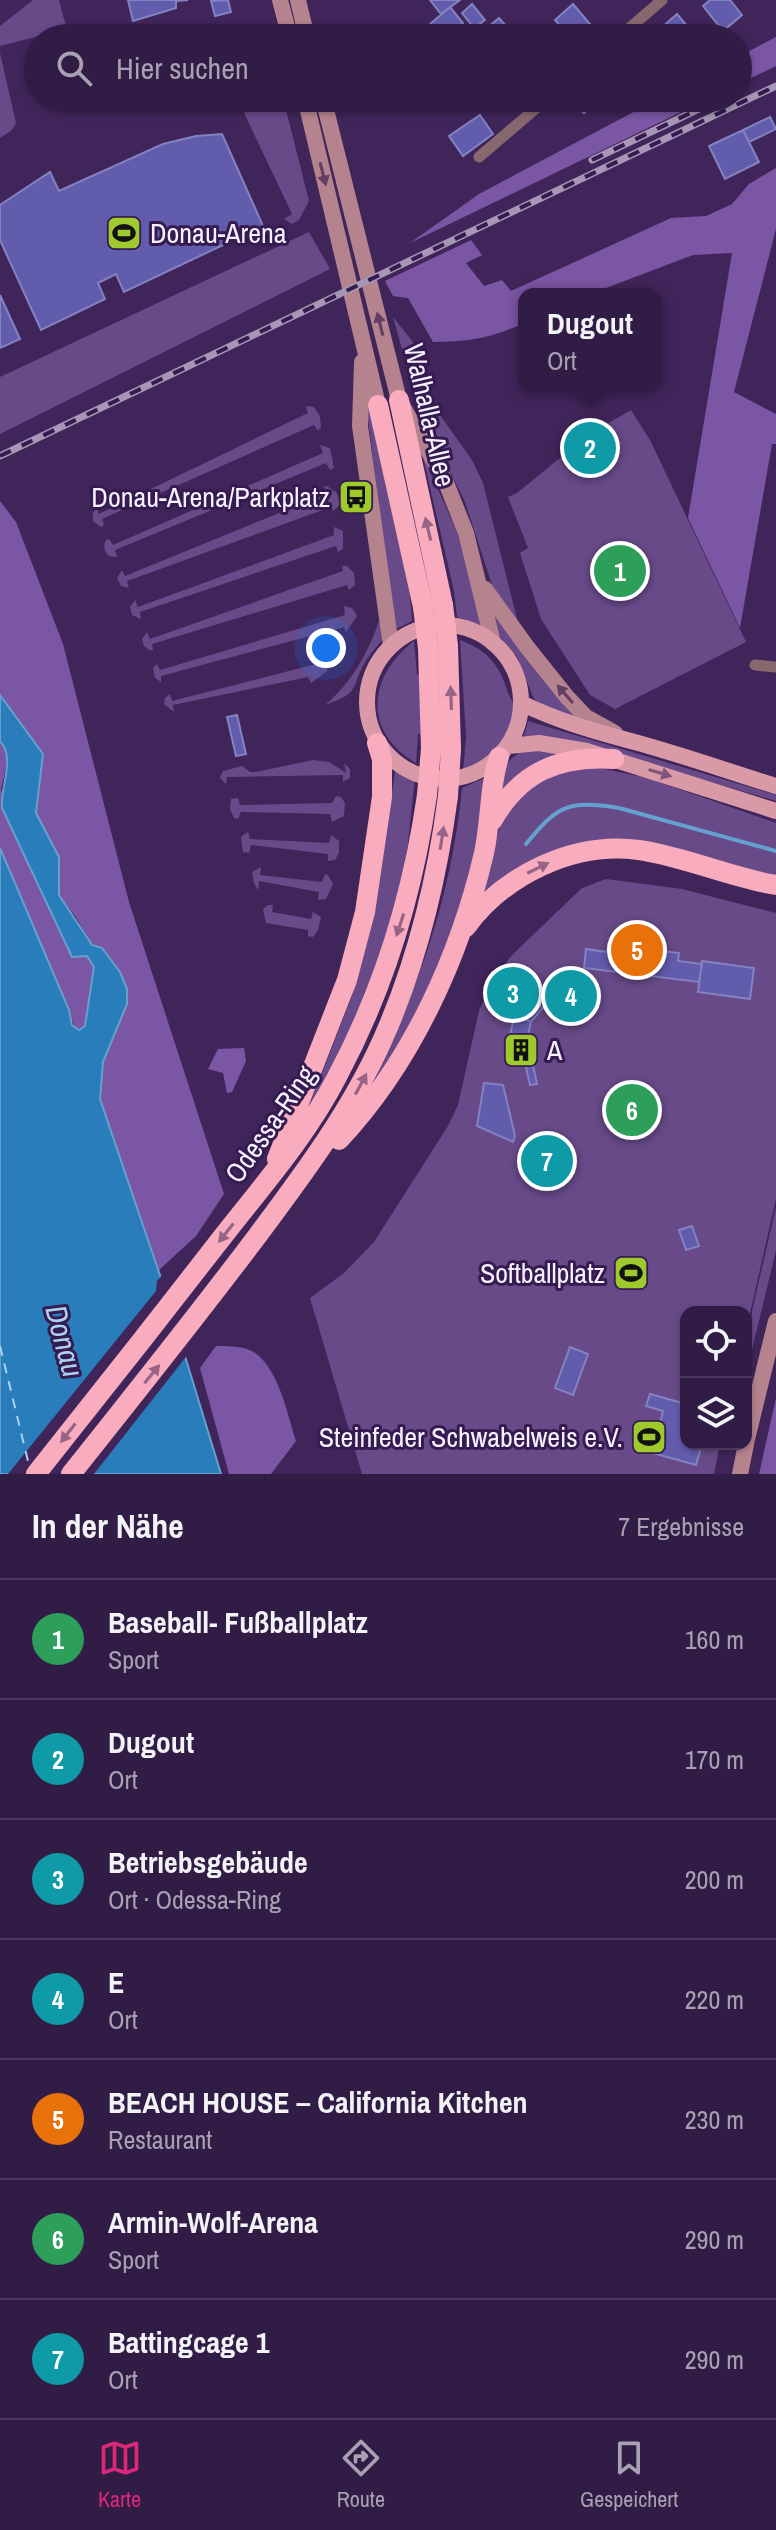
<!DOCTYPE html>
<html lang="de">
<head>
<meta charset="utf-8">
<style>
	:root { --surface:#301c44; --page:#3c294f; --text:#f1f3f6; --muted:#a8a1b2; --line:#4b3a5d; --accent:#db2777 }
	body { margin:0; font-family:"Archivo Narrow",sans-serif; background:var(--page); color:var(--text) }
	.controls { position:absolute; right:24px; bottom:24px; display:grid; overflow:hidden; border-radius:16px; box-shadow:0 2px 6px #0004 }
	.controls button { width:72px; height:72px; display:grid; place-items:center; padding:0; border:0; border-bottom:2px solid var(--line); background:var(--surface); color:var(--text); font:40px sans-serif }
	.you { position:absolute; left:326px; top:648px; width:28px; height:28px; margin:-20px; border:6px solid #fff; border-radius:50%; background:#1a73e8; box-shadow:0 0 0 12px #1a73e833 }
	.badge { display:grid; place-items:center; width:52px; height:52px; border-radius:50%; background:var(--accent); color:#fff; font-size:26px; font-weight:700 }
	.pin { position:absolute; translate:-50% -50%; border:4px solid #fff; box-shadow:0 2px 8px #0006 }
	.popup { position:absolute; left:518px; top:288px; width:144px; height:104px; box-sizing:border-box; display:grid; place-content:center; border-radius:16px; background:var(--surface); filter:drop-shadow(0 2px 6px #0005); font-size:26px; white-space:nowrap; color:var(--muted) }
	.popup b { font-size:30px; color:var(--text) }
	.popup::after { content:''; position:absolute; left:50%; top:100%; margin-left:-16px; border:16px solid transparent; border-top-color:var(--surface) }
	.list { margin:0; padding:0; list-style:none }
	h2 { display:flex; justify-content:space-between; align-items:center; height:104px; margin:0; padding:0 32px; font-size:34px }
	h2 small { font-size:26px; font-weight:400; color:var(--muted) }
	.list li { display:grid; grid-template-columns:52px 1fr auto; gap:24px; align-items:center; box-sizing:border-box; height:120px; padding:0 32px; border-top:2px solid var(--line) }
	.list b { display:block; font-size:30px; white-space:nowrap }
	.list p { margin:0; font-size:26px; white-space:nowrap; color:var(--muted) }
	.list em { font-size:26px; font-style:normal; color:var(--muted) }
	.icon { flex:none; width:44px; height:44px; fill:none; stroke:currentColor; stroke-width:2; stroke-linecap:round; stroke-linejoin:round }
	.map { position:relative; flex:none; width:776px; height:1474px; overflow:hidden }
	.search { position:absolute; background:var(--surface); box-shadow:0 2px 6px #0004; left:24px; right:24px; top:24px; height:88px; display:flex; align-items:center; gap:20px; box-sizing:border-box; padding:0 28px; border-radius:44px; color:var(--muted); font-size:30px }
	.sheet { height:944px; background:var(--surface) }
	nav { display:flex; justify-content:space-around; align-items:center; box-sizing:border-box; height:112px; border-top:2px solid var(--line); background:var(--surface); font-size:22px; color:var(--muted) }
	nav a { display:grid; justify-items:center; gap:4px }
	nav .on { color:var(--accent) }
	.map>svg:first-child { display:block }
	.green { fill:#684a89 }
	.forest { fill:#7b56a4 }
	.water { fill:#287dba; stroke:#66a0ce; stroke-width:2 }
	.pier { fill:#40255a }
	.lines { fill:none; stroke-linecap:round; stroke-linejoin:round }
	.stream { stroke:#66a0ce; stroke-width:4 }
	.ferry { stroke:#acd2f3; stroke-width:2; stroke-dasharray:10 8; stroke-linecap:butt }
	.building { fill:#625cac; stroke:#8482c1; stroke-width:2 }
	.street { stroke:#87686e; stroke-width:11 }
	.secondary { stroke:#b5838e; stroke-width:16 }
	.primary { stroke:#d999a7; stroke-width:16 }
	.highway { stroke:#f9acbd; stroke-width:20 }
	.rail-casing { stroke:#a597b5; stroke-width:7 }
	.rail { stroke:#351b4f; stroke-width:4; stroke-dasharray:12; stroke-linecap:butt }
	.highway-bridge { stroke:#f9acbd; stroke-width:20 }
	.oneway { fill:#623f65 }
	.oneway2 { fill:#976486 }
	.oneway3 { fill:#7f5477 }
	.labels { text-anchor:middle; stroke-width:6; stroke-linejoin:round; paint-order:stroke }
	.poi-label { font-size:28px; fill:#f6f1fe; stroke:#351b4f; text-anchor:end }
	.street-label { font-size:28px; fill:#f6f1fe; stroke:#351b4f }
	.water-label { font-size:30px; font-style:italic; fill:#acd2f3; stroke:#351b4f }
</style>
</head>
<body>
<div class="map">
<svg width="776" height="1474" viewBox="0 0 776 1474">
	<rect width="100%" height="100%" fill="#40255a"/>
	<path class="green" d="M33,0H59L69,38H57L55,32L0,46V26Z
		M0,53L16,123L12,130L0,138Z
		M260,98H283L309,201L299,220L292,224L284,219L292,214L244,113L250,107L261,105Z
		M309,232L330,269L0,434V377Z
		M393,317L413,342L435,408L472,460L483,483L519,627L494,591L465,502L448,467L424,427Z
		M370,399L410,595L412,621L394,630L367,410Z
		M306,406L314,407L320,416L321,427L318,431L314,425L102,519L104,525L101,527L93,521V512L97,509L99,514L308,413Z
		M631,410L650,440L746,642L615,709L590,695L541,619L520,553L528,548L508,497L517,493L588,435Z
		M320,445L330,448L334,468L330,470L326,463L115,550L117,557L109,556C104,551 103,546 106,540L109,539L113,545L323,453Z
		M422,453L457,532L483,626L457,617L454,591Z
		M327,486L337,493L340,505L333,511L331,507L127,581L129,588L121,586L117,578L122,570L125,576L326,494L324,487Z
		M334,527L343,531V549L338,552L336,546L140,612L141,619L132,615L130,607L135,600L138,607L334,535Z
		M342,566H347L354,573L355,585L349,590L347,585L152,644L153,650H149L144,646L142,639L147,632L150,639L343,571Z
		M486,595L578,720L542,706L534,699L517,657L498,635Z
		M344,606L352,608L357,616L346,632L344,627L161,676V682L155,678L153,668L157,664L160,670L345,615Z
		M382,612L384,638C378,645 372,652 367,659C349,688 363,692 325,705C354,681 371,647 382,612Z
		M460,640C487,650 500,665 508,693C510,698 514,704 516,710C523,737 485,765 463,772L466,737Z
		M414,641L417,675H420L421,734H418L416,763C362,732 368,676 414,641Z
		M320,656L326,658L329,666L326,672L311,683L308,677L173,705L174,712L164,704L165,698L170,694L172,701L320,663Z
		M528,721L776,795V801L586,745L524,736Z
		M527,749L577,754L498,803C502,776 500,761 527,749Z
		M313,760L329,762L346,773L344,763L350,769V778L343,782V775L227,777L226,784L220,778L223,771L242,766L250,772H256Z
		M396,766L415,778L404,879L388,937L352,1032L304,1119L352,996L372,922Z
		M595,767L647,778L776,823V877L602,844L474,912L501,823L526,789L558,771Z
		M489,776L487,803L454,932L405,1038L348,1121C368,1080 389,1041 408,1000C437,935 455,859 462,788Z
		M336,796L341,797L345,803L344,816L332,822L330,814L241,812L238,819L234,818L230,809L231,799L238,798L240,805L332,803Z
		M248,832L250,839L329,843L331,835L339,841V853L335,860L328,861V854L251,845L249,853L243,852L241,837Z
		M261,867L260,875L322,882L325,874L328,875L333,884L326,899L318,900L319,892L259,881L258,890L254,883L252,872Z
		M606,879L682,889L776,913V1199L746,1331V1312H686V1444H720L714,1474H362L310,1298L344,1273L374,1242L448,1126L458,1105L479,1011L493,979L513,954L582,888Z
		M268,905H273L272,912L311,919L313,912L321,917L318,930L313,937L308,936V930L266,923L263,909Z
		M776,1207V1250L746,1375C746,1353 751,1333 752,1311Z"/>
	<path class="forest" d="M776,37V66L738,84V57Z
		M660,98H710L410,243L479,194Z
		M776,168V229L734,392L776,414V444H772L740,628L688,518L732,253L693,255L590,294H524V323C492,338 469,342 433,342L408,298L393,296L385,281L471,240L482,255L466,263L484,286L502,280L511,291L671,218L706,216L732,204L749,184Z
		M0,501L16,522L63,644L129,902L224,1194L196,1236L159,1270L100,1099L103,1062L127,1004L75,916L59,895V857L36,813L43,754L0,695Z
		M0,741C12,755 4,774 1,790L94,967L89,1016L83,1029L75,1028L69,1010L0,848Z
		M244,1048L246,1061L232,1092L227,1093L223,1073L208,1069L218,1049Z
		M216,1346C226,1346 238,1346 247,1349C277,1359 287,1414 296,1441L271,1474H229L200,1368Z
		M776,1398V1474H759Z"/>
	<path class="water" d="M0,695L43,754L36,813L59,857V895L92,945L102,948L120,972L127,989V1004L103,1062L100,1099L163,1284L221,1474H0V848L69,1010L72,1025L79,1030L85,1026L94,967L87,956L72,957L2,808C0,786 16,759 0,741Z"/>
	<path class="pier" d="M164,1273L189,1353L94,1474H8L156,1291L157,1281Z"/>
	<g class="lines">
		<path class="stream" d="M526,844C558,805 568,800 619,808L776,851"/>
		<path class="ferry" d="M0,1346L29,1465"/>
	</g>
	<path class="building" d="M128,0H188L176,1V8L133,21Z
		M228,0L231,12L215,16L211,1Z
		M430,0H460L441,14Z
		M710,0H730L742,15L723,31L703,6Z
		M472,4L485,20L474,28L462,13Z
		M573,4L594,29L584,38H571L555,20Z
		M450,7L463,23L442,38L430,24Z
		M677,14L692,32L685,38H670L661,28Z
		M499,18L513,34L508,38H498L488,27Z
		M569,98H597L598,99L584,113Z
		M480,115L493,134L463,156L449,136Z
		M770,117L776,129L749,142L743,130Z
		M743,130L759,162L725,179L709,146Z
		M222,134L263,226L124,292L116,274L98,283L105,299L41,330L0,240V205L50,172L59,191L163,144L196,136Z
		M0,295L20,339L0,348Z
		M237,715L246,754L236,756L227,717Z
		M608,944L679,953L678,961L702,964L699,982L584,968L586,949L607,952Z
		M702,961L754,968L750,999L698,992Z
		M512,977L529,992L513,1009L497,994Z
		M558,986L560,1003L542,1009L533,994Z
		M558,986L584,989L582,1007L560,1003Z
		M533,994L542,1009L531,1022L515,1014Z
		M515,1014L531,1022L527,1040L509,1039Z
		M509,1039L527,1040L532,1061L515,1064Z
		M532,1061L537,1084L530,1085L525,1063Z
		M484,1083L503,1085L515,1136L513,1142L477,1126Z
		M550,1134L566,1181L544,1188L528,1142Z
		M692,1226L699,1246L686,1250L679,1230Z
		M570,1347L588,1354L573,1395L555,1388Z
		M650,1394L686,1404V1444H702L696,1465L635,1448L641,1428L658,1432L663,1411L646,1406Z"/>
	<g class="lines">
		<path class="street" d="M618,38L662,0
			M479,157L548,98
			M755,665L776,667"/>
		<path class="secondary" d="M280,0L290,38
			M298,0L307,38
			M305,98L378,405
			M323,98L399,400L445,480L466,533L493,643
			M362,362L360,426L391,646
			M485,589L527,647L567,697L586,717L615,733
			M746,1443L776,1321
			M740,1474L746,1444"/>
		<path class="primary" d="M367 702a77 77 0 1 1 154 0a77 77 0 1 1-154 0Z
			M521,703C556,720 590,730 627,740C677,753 727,771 776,786
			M508,746L539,743L587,751L776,811"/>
		<path class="highway" d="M399,400L443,605
			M378,405L423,607
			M448,646L451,749
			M428,648L431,749
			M492,821C520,772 559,755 614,759
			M466,927C504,875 574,841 639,850C686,857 729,877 776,885
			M339,1140C412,1062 460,956 484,853C491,821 489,788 499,757
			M277,1159L347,980L365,912L382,797V759L377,743
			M36,1474C99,1395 162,1315 224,1235C264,1184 307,1135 337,1077C384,989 413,893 427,795
			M71,1474C134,1395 197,1316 258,1235C304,1173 350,1112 382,1041C417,963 437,880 448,796"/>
		<g class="rail-casing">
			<path id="rail" d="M592,160L722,98
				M0,456L776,86"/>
		</g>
		<use href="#rail" class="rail"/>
		<path class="highway-bridge" d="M443,605L448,646
			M423,607L428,648
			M427,795L431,749
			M448,796L451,749"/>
	</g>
	<defs><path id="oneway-solid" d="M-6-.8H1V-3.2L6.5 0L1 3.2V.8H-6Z" transform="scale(2)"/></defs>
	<g class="oneway">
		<use href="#oneway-solid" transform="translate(323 174) rotate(76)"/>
		<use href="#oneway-solid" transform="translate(380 324) rotate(-104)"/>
		<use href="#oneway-solid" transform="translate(565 694) rotate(-131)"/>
	</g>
	<g class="oneway2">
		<use href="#oneway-solid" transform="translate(428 529) rotate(-103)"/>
		<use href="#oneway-solid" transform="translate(451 698) rotate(-92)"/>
		<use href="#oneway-solid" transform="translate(442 838) rotate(-81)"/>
		<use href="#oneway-solid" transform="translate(538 868) rotate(-26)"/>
		<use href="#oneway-solid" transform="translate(400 925) rotate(108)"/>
		<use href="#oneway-solid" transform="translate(361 1084) rotate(-62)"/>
		<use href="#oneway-solid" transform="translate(226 1233) rotate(128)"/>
		<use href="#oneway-solid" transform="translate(152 1374) rotate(-51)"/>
		<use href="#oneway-solid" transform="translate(68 1433) rotate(128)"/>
	</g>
	<use class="oneway3" href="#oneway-solid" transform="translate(660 773) rotate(17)"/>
	<defs>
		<g id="stadium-square" transform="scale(1.8)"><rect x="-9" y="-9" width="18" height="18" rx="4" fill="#9eca2e" stroke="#351b4f"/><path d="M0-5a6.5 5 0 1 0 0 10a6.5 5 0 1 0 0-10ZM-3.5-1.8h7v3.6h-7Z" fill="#111"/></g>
		<g id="bus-square" transform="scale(1.8)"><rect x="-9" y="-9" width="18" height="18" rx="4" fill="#9eca2e" stroke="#351b4f"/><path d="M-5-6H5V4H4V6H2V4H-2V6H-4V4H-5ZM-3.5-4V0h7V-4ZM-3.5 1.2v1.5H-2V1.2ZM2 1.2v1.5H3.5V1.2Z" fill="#111"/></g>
		<g id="building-square" transform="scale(1.8)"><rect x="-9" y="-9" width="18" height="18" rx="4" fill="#9eca2e" stroke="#351b4f"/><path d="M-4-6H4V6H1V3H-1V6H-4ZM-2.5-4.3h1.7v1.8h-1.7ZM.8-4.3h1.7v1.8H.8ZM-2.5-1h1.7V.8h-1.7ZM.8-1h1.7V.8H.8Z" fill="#111"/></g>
	</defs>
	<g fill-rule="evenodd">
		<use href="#stadium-square" x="124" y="233"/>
		<use href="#bus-square" x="356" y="497"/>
		<use href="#building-square" x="521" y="1050"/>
		<use href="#stadium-square" x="631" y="1273"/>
		<use href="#stadium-square" x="649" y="1437"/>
	</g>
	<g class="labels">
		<g class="poi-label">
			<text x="150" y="243" text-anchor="start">Donau-Arena</text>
			<text x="330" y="507">Donau-Arena/Parkplatz</text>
			<text x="547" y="1060" text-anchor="start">A</text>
			<text x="605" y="1283">Softballplatz</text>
			<text x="623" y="1447">Steinfeder Schwabelweis e.V.</text>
		</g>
		<g class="street-label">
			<text transform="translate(430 415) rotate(77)" y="10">Walhalla-Allee</text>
			<text transform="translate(270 1124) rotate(-55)" y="10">Odessa-Ring</text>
		</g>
		<g class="water-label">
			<text transform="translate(64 1341) rotate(75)" y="10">Donau</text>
		</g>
	</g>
</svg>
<div class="controls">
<button><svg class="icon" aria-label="locate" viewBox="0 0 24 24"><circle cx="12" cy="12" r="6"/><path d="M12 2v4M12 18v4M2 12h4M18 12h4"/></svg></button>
<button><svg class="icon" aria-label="layers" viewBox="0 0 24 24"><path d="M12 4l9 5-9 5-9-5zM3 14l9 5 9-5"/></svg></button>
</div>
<div class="you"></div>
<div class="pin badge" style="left:620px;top:571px;background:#2e9e5b">1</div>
<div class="pin badge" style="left:590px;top:448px;background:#0f9aa8">2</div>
<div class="popup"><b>Dugout</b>Ort</div>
<div class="pin badge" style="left:513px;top:993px;background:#0f9aa8">3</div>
<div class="pin badge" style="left:571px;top:996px;background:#0f9aa8">4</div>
<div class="pin badge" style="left:637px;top:950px;background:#e8710a">5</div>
<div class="pin badge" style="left:632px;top:1110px;background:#2e9e5b">6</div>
<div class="pin badge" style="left:547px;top:1161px;background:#0f9aa8">7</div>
<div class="search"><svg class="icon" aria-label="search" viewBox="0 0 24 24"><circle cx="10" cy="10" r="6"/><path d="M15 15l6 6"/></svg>Hier suchen</div>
</div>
<section class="sheet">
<h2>In der Nähe<small>7 Ergebnisse</small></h2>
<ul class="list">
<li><span class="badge" style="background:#2e9e5b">1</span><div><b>Baseball- Fußballplatz</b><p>Sport</p></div><em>160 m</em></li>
<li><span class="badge" style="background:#0f9aa8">2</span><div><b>Dugout</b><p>Ort</p></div><em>170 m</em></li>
<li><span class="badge" style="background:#0f9aa8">3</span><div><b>Betriebsgebäude</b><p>Ort · Odessa-Ring</p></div><em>200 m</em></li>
<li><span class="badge" style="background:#0f9aa8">4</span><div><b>E</b><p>Ort</p></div><em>220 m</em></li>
<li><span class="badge" style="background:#e8710a">5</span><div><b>BEACH HOUSE – California Kitchen</b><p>Restaurant</p></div><em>230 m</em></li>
<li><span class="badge" style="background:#2e9e5b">6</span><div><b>Armin-Wolf-Arena</b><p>Sport</p></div><em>290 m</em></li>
<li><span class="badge" style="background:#0f9aa8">7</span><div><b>Battingcage 1</b><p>Ort</p></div><em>290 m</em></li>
</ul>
</section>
<nav>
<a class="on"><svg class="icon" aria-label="map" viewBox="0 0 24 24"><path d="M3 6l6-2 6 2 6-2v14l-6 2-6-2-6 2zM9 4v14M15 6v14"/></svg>Karte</a>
<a><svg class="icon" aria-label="directions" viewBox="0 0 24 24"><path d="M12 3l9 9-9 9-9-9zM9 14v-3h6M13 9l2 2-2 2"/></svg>Route</a>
<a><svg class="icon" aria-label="saved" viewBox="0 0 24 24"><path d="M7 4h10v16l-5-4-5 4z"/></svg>Gespeichert</a>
</nav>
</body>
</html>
